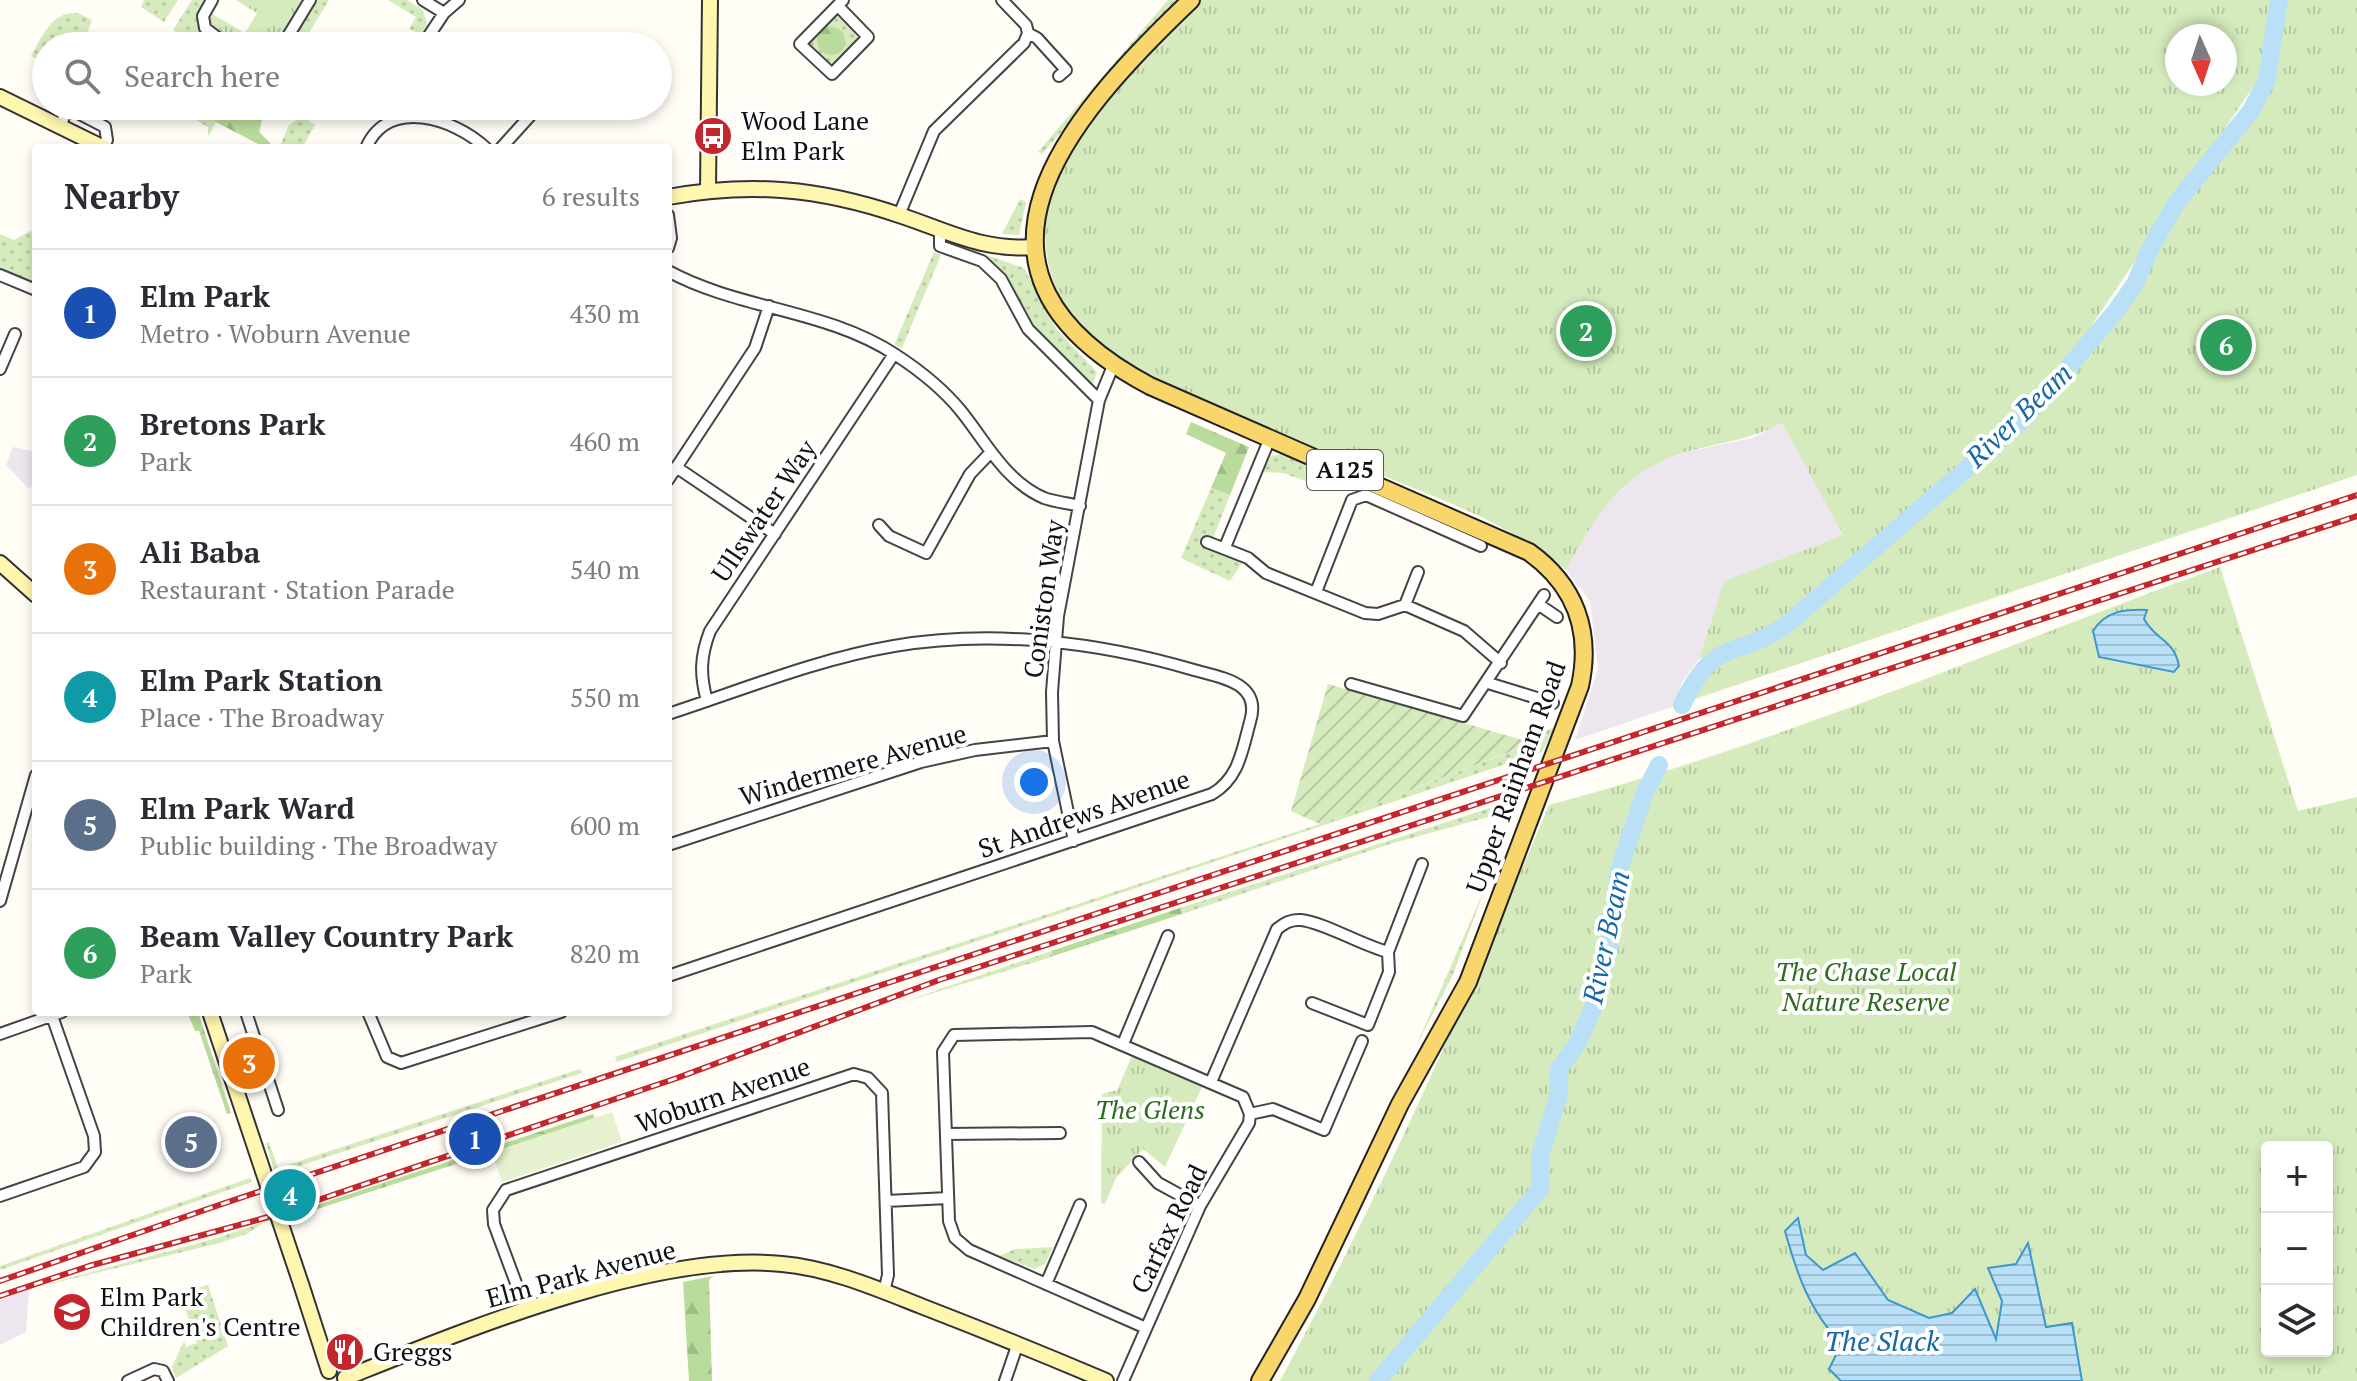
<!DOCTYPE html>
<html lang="en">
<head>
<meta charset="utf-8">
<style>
	:root { --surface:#fff; --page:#f7f7f7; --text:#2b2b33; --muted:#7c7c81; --line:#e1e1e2; --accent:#c4262e }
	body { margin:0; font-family:"PT Serif",serif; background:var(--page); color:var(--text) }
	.controls { position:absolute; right:24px; bottom:24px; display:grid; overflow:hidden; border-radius:8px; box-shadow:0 4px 12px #0003 }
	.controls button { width:72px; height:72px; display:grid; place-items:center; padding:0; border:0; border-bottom:2px solid var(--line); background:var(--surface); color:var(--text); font:40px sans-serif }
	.compass { position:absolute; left:2165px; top:24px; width:72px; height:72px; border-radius:50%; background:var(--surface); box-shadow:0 4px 12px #0003; rotate:177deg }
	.you { position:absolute; left:1034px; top:782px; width:28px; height:28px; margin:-20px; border:6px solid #fff; border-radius:50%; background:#1a73e8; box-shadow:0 0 0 12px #1a73e833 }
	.badge { display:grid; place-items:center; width:52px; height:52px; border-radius:50%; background:var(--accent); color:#fff; font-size:26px; font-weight:700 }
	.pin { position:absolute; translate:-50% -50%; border:4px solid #fff; box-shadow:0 2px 8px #0006 }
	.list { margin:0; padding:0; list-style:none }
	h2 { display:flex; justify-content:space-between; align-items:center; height:104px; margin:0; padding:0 32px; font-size:34px }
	h2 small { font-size:26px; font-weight:400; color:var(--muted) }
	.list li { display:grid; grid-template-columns:52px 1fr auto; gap:24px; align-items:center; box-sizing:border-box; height:128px; padding:0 32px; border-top:2px solid var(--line) }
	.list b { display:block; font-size:30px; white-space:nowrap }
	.list p { margin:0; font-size:26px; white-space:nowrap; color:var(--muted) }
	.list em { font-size:26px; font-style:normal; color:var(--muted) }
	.icon { flex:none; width:44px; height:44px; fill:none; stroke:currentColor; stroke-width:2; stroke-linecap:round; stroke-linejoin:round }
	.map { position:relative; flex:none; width:2357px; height:1381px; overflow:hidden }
	.search { position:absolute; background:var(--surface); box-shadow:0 4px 12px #0003; left:32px; top:32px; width:640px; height:88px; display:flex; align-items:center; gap:20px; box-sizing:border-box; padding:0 28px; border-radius:44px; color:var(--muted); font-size:30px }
	.panel { position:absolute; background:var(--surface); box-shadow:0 4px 12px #0003; left:32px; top:144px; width:640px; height:872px; border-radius:8px }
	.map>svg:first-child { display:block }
	.industrial { fill:#eee6ef }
	.grass { fill:url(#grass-dots) }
	.forest { fill:url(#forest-firs) }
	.park { fill:url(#park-tufts); fill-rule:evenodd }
	.garden { fill:url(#garden-furrows) }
	.pitch { fill:#e6f2cf }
	.water { fill:url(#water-rules); stroke:#3f96cf; stroke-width:2 }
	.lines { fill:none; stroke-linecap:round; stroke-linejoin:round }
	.river { stroke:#b9e0f7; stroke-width:18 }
	.street-casing { stroke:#444; stroke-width:14 }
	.secondary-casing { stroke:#333; stroke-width:18 }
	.primary-casing { stroke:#222; stroke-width:20 }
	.street { stroke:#fff; stroke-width:10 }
	.secondary { stroke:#fff6b0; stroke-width:14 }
	.primary { stroke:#f9d66b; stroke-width:16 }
	.rail-casing { stroke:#c4262e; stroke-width:6 }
	.rail { stroke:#fff; stroke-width:3; stroke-dasharray:9; stroke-linecap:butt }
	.secondary-bridge-casing { stroke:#333; stroke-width:18; stroke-linecap:butt }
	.secondary-bridge { stroke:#fff6b0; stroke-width:14 }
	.labels { text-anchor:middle; stroke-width:8; stroke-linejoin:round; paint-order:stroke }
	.shield { fill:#fff; stroke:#585858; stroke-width:2 }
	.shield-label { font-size:24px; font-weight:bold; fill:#111 }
	.poi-label { font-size:26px; fill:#111; stroke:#fff; text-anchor:start }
	.street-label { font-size:26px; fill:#111; stroke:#fff }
	.park-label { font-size:26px; font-style:italic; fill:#2f6b1f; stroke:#fff }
	.water-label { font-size:28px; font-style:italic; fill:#1768a6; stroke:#fff }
</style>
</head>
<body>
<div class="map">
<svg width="2357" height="1381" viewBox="0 0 2357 1381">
	<defs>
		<pattern id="grass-dots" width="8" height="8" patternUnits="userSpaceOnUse" patternTransform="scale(2)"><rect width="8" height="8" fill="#d5ebbd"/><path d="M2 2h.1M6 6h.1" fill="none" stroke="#b6c8a1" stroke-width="1.8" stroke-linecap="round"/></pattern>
		<pattern id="forest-firs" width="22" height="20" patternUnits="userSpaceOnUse" patternTransform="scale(2)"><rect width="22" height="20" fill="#b9dc9c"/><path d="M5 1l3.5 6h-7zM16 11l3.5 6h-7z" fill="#9ebc85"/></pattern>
		<pattern id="park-tufts" width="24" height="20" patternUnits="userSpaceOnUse" patternTransform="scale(2)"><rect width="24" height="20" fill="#d5ebbd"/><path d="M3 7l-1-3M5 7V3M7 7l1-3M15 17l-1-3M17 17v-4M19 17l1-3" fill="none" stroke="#b6c8a1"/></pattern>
		<pattern id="garden-furrows" width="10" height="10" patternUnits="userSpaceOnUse" patternTransform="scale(2)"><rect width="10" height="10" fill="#d5ebbd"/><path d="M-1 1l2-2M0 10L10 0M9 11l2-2" fill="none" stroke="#b6c8a1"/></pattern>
		<pattern id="water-rules" width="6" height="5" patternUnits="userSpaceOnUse" patternTransform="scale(2)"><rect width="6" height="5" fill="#b9e0f7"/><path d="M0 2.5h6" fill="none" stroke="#9ebfd3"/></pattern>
	</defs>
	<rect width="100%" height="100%" fill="#fffdf5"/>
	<path class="industrial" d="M1782,423L1844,535L1724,581L1699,659L1682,682L1675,706L1575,740L1598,669L1590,601L1566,570L1594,518L1620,487L1655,463L1690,451L1752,438Z
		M13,447L36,452V483L29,489L6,465Z
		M29,1289L26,1332L0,1345V1300Z"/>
	<path class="grass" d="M144,0H178L164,22L141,7Z
		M192,0H207C197,22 196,33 217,46H199L173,30Z
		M318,0H329L301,46H290Z
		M388,0H407L423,10L427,24L421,34L409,29L416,17Z
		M1168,0H1177L1042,154L1038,152Z
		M78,13L92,20L88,31L96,35L91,46H46V63L31,56C43,36 51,11 78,13Z
		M835,16C847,18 858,30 857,42L839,62L831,64L810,47L809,41Z
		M166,106H255L264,111L259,132L275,148H266L216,122L208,137V127L181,111L162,114Z
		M302,116L315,125L302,148H279L289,125Z
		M1020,199L1026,202L1019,235L1002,234Z
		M30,231L36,233V269L32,279L36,286L0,272V234L14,240Z
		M949,242L1024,268L1057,330L1097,372L1092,386L1031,326L999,268Z
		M934,252L941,255L902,348L894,345Z
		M1281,454L1315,466L1308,482L1283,473L1263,472L1271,456Z
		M1211,488L1230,495L1213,538L1206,535L1202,543L1243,561L1230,581L1181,558Z
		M1555,727L1542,752L617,1062L615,1057L1320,824L1531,744L1521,740Z
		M1524,797L1517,809L1390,844L1182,914L1180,908Z
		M1488,881L1452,977L1417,1044Z
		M1051,951L1053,956L1045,959L900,1003Z
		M580,1069L582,1073L275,1174L266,1143L269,1142L278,1168Z
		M250,1178L252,1182L0,1270V1266Z
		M268,1220L247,1234L216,1244L29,1289L217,1238Z
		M1053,1247L1045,1264L1035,1269L999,1256L1015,1249Z
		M208,1285L228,1346L176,1378L172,1367L184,1341L186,1347L197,1343L180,1294Z"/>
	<path class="forest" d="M817 41a14 14 0 1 1 28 0a14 14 0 1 1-28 0Z
		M209,106H255L264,111L259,132L275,148H266L216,122Z
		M1191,422L1249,447L1230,495L1211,488L1226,453L1186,434Z
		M1180,908L1182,914L1053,956L1051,951Z
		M187,1012H198L231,1113L227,1114L199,1031H195Z
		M593,1114L595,1119L308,1212L307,1208Z
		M713,1276L709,1280L712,1381H689L683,1282Z"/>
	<path class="park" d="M236,0H306L278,46C254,46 220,51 210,22L212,14L245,33L257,13Z
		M1199,0H2272L2261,75L2054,381L1912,512L1771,627L1699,659L1724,581L1843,535L1782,423C1750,440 1723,442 1689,451C1622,471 1598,511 1566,570C1507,523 1457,506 1389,478C1327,453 1265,428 1204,401C1159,382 1101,358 1072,317C1041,274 1037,215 1059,167C1087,108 1151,45 1199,0ZM2177,36H2225V84H2177Z
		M2285,0H2357V475L1689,701L1701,673L1716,658L1784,631L1966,477L2071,377L2120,313L2180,208L2257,108L2271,76Z
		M2220,567L2298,811L2357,797V1381H1280C1381,1194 1467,1001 1549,805C1779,744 1997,648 2220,567ZM2267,1147H2327V1351H2267Z
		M1132,1056L1202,1087L1165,1167L1143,1149L1116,1178L1105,1204L1101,1203L1102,1094L1117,1090Z"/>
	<path class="garden" d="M1328,684L1533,743L1320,824L1291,811Z"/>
	<path class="pitch" d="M612,1112L622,1142L502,1182L492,1152Z"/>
	<path class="water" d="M2147,610L2144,619C2156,641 2174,639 2179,666L2174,672L2099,657L2093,631C2105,611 2125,609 2147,610Z
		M1798,1218L1806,1255L1823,1270L1855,1253L1888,1300L1929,1318L1952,1313L1975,1289L1996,1339L2002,1301L1988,1268L2016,1264L2028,1243L2046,1327L2072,1323L2082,1381H1841L1829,1369L1841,1345C1809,1308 1798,1278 1785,1231Z"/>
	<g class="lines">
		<path class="river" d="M1682,705C1716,635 1732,661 1785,626L2026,417L2116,311L2135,284L2151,247L2177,202L2251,111L2267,79L2279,0
			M1378,1381L1540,1189V1156L1559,1094V1069L1577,1044L1593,1008L1609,950L1619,870L1644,794L1659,765"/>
		<g class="street-casing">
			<path id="street" d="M212,0L203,16L205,28L228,46
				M423,0L444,13
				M838,6L868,37L832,74L800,44L843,0
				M1028,33L1037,38L1066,70L1059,76
				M282,46L310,0
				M422,46L444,13L459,0
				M60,127L65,114L74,111L105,127L107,140L103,148
				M366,148C388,97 454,118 486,148
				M501,148L539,106
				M668,215L671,238L668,248
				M899,215L934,131L1024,43L1028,33L1026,25L1002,0
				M940,231V246L982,261L1001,279L1028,329L1099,400
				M668,271C740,310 826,309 896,355C919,370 943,389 961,411C986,442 1005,481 1044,498C1055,502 1068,503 1080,506
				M0,275L36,290
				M0,369L15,334
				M676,467L775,534
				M668,480L755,348L769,306
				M879,525L889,536L926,553L970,474L991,452
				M1207,542L1248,558L1266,573L1365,613L1378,614L1405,605L1464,631L1501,663
				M1225,547L1270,438
				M1316,592L1352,500L1366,495L1481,546
				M1538,604L1557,617
				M1405,605L1418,572
				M1488,683L1553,703
				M1351,684L1463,716L1544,595
				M707,701C700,675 700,657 710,631L894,354
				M668,714C742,690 817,659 894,646C993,629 1099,642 1194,670C1223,678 1262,683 1250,722C1242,751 1239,778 1212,794L668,976
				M1074,841L1053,741L1052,692L1058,616L1099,400L1113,366
				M668,845L921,762L975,750L1053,741
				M0,901L36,775
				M1312,1003L1368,1025L1389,972L1388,952
				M246,1012L278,1110
				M368,1012L387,1057L401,1063L561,1012
				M0,1034L62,1012
				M1123,1044L1168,936
				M1211,1082L1277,929C1284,924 1290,919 1301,920C1323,922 1361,945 1388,952L1422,864
				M1250,1114L1273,1109L1324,1130L1362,1041
				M946,1134L1060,1133
				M1139,1162L1158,1183L1200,1206
				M0,1196L84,1167L95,1152L94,1136L52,1016
				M886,1201L948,1198
				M1046,1284L1080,1205
				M526,1310L494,1224L493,1210L506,1190L854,1074L868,1078L882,1093L888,1275L884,1292
				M128,1381L154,1369L163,1371L168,1381
				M1005,1381L1018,1343
				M1123,1381L1200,1206L1249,1123L1250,1114L1243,1097L1092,1032L954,1035L943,1052L949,1221L955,1238L969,1250L1146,1328"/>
		</g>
		<g class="secondary-casing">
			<path id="secondary" d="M0,97L104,148
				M708,190L710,0
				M668,197C751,182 819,188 899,215C948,231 981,251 1036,247
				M0,563L36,595
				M210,1012L263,1171
				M301,1284L329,1371
				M345,1378C463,1331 655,1251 782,1264C829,1268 878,1289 921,1306C983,1330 1045,1355 1106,1381"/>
		</g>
		<g class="primary-casing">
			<path id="primary" d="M1191,0C1065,120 934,271 1150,386L1529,552C1575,585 1592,631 1580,686L1468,982L1400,1104L1307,1299L1260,1381"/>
		</g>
		<use href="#street" class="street"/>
		<use href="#secondary" class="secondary"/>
		<use href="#primary" class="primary"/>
		<g class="rail-casing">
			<path id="rail" d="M0,1281L219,1205L2357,495
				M0,1296L89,1266L268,1217L677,1078L939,980L2357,516"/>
		</g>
		<use href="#rail" class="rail"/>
		<g class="secondary-bridge-casing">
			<path id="secondary-bridge" d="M263,1171L301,1284"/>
		</g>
		<use href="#secondary-bridge" class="secondary-bridge"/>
	</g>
	<defs>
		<g id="bus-disc" transform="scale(2)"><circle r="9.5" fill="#c4262e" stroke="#fff"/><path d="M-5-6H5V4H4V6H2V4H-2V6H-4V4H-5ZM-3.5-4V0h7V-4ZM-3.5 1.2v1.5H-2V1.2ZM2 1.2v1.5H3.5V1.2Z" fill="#fff"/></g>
		<g id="school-disc" transform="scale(2)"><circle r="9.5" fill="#c4262e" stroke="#fff"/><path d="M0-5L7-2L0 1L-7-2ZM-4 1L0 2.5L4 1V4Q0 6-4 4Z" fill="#fff"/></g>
		<g id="restaurant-disc" transform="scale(2)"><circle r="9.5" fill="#c4262e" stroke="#fff"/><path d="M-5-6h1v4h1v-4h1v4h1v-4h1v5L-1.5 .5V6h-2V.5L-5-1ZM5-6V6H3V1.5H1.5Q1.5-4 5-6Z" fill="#fff"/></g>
	</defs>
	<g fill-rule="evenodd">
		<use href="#bus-disc" x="713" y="136"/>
		<use href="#school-disc" x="72" y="1312"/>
		<use href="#restaurant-disc" x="345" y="1352"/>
	</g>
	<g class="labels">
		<rect class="shield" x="1307" y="450" width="76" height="40" rx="6"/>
		<g class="shield-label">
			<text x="1345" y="478">A125</text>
		</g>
		<g class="poi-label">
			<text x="741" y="130">Wood Lane<tspan x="741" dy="30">Elm Park</tspan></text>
			<text x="100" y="1306">Elm Park<tspan x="100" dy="30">Children's Centre</tspan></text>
			<text x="373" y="1361">Greggs</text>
		</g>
		<g class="street-label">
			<text transform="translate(764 511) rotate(-56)" y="9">Ullswater Way</text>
			<text transform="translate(1044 599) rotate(-82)" y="9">Coniston Way</text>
			<text transform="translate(853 765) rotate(-16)" y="9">Windermere Avenue</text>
			<text transform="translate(1516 777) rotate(-70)" y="9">Upper Rainham Road</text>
			<text transform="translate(1084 814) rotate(-19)" y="9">St Andrews Avenue</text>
			<text transform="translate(723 1095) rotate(-19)" y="9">Woburn Avenue</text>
			<text transform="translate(1169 1229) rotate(-64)" y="9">Carfax Road</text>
			<text transform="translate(581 1274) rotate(-15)" y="9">Elm Park Avenue</text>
		</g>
		<g class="park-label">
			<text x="1866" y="981">The Chase Local<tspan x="1866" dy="30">Nature Reserve</tspan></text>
			<text x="1150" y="1119">The Glens</text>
		</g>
		<g class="water-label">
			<text transform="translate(2019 415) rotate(-44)" y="10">River Beam</text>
			<text transform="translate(1606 937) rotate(-78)" y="10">River Beam</text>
			<text x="1882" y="1351">The Slack</text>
		</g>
	</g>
</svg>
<div class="controls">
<button>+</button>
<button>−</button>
<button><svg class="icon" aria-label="layers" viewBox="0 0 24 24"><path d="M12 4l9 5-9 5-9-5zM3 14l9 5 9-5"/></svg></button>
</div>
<svg class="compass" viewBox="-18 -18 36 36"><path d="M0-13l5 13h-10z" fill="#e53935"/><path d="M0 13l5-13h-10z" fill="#7c7c81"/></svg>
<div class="you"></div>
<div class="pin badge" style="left:475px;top:1139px;background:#1a4fb4">1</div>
<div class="pin badge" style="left:1586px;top:331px;background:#2e9e5b">2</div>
<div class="pin badge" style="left:249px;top:1063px;background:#e8710a">3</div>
<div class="pin badge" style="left:290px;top:1195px;background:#0f9aa8">4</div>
<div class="pin badge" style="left:191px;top:1142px;background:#5c6f8a">5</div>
<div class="pin badge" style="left:2226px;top:345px;background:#2e9e5b">6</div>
<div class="search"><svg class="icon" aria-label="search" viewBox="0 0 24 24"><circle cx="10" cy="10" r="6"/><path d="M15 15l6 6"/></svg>Search here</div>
<section class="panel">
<h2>Nearby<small>6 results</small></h2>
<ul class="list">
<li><span class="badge" style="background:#1a4fb4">1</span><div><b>Elm Park</b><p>Metro · Woburn Avenue</p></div><em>430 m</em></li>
<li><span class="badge" style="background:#2e9e5b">2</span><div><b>Bretons Park</b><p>Park</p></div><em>460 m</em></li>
<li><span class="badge" style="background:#e8710a">3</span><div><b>Ali Baba</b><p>Restaurant · Station Parade</p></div><em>540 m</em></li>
<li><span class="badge" style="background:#0f9aa8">4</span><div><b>Elm Park Station</b><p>Place · The Broadway</p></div><em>550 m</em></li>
<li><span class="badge" style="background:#5c6f8a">5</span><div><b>Elm Park Ward</b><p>Public building · The Broadway</p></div><em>600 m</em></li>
<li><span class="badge" style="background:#2e9e5b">6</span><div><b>Beam Valley Country Park</b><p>Park</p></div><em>820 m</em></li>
</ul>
</section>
</div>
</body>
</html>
